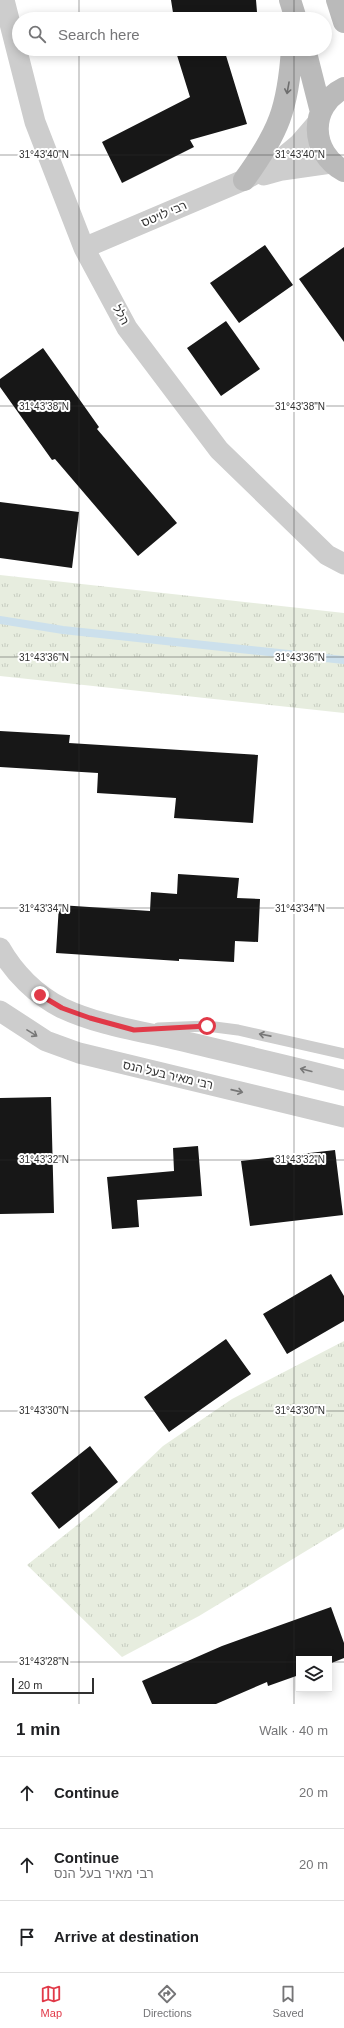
<!DOCTYPE html>
<html lang="en">
<head>
<meta charset="utf-8">
<style>
	:root { --surface:#fff; --page:#f2f2f2; --text:#202124; --muted:#757577; --line:#e0e0e0; --accent:#e13948 }
	body { margin:0; font-family:Arial,Heebo,sans-serif; background:var(--page); color:var(--text) }
	.controls { position:absolute; right:12px; bottom:12px; display:grid; overflow:hidden; border-radius:0px; box-shadow:0 2px 10px #0003 }
	.controls button { width:36px; height:36px; display:grid; place-items:center; padding:0; border:0; border-bottom:1px solid var(--line); background:var(--surface); color:var(--text); font:20px sans-serif }
	.scale { position:absolute; left:12px; bottom:10px; width:82px; box-sizing:border-box; padding-left:4px; border:2px solid #303030; border-top:0; font-size:11px; line-height:14px; white-space:nowrap; color:#303030; -webkit-text-stroke:3px #fff; paint-order:stroke }
	.stop { position:absolute; width:12px; height:12px; margin:-9px; border:3px solid #e13948; border-radius:50%; background:#fff }
	.stop.end { background:#e13948; border-color:#fff; box-shadow:0 1px 4px #0008 }
	.list { margin:0; padding:0; list-style:none }
	h2 { display:flex; justify-content:space-between; align-items:center; height:52px; margin:0; padding:0 16px; font-size:17px }
	h2 small { font-size:13px; font-weight:400; color:var(--muted) }
	.list li { display:grid; grid-template-columns:26px 1fr auto; gap:12px; align-items:center; box-sizing:border-box; height:72px; padding:0 16px; border-top:1px solid var(--line) }
	.list b { display:block; font-size:15px; white-space:nowrap }
	.list p { margin:0; font-size:13px; white-space:nowrap; color:var(--muted) }
	.list em { font-size:13px; font-style:normal; color:var(--muted) }
	.icon { flex:none; width:22px; height:22px; fill:none; stroke:currentColor; stroke-width:2; stroke-linecap:round; stroke-linejoin:round }
	.map { position:relative; flex:none; width:344px; height:1704px; overflow:hidden }
	.search { position:absolute; background:var(--surface); box-shadow:0 2px 10px #0003; left:12px; right:12px; top:12px; height:44px; display:flex; align-items:center; gap:10px; box-sizing:border-box; padding:0 14px; border-radius:22px; color:var(--muted); font-size:15px }
	.sheet { height:268px; background:var(--surface) }
	nav { display:flex; justify-content:space-around; align-items:center; box-sizing:border-box; height:56px; border-top:1px solid var(--line); background:var(--surface); font-size:11px; color:var(--muted) }
	nav a { display:grid; justify-items:center; gap:2px }
	nav .on { color:var(--accent) }
	.map>svg:first-child { display:block }
	.park { fill:url(#park-tufts) }
	.lines { fill:none; stroke-linecap:round; stroke-linejoin:round }
	.stream { stroke:#cce0ec; stroke-width:8 }
	.building { fill:#171717 }
	.service { stroke:#cdcdcd; stroke-width:11 }
	.minor { stroke:#cdcdcd; stroke-width:21 }
	.secondary { stroke:#bababa; stroke-width:22 }
	.oneway { stroke:#6e6e6e }
	.oneway2 { stroke:#777 }
	.route { stroke:#e13948; stroke-width:5 }
	.ticks { fill:none; stroke:#303030; stroke-width:1; stroke-opacity:0.45 }
	.labels { text-anchor:middle; stroke-width:4; stroke-linejoin:round; paint-order:stroke }
	.street-label { font-size:12px; fill:#303030; stroke:#fff }
	.ticks-label { font-size:10px; text-anchor:middle; fill:#303030; stroke:#fff; stroke-width:4; stroke-linejoin:round; paint-order:stroke }
</style>
</head>
<body>
<div class="map">
<svg width="344" height="1704" viewBox="0 0 344 1704">
	<defs>
		<pattern id="park-tufts" width="24" height="20" patternUnits="userSpaceOnUse"><rect width="24" height="20" fill="#e7eddf"/><path d="M3 7l-1-3M5 7V3M7 7l1-3M15 17l-1-3M17 17v-4M19 17l1-3" fill="none" stroke="#c6ccc0"/></pattern>
	</defs>
	<rect width="100%" height="100%" fill="#fff"/>
	<path class="park" d="M0,575L344,613V713L0,676Z
		M344,1341V1528L199,1616L122,1657L27,1565L96,1510L163,1446L232,1399Z"/>
	<g class="lines">
		<path class="stream" d="M0,620L63,630L344,660"/>
	</g>
	<path class="building" d="M171,0H256L257,12L215,19H174Z
		M179,49H224L247,124L190,140L194,147L122,183L102,142L190,97L176,52L180,51Z
		M265,245L293,285L239,323L210,283Z
		M344,247V342L299,279Z
		M226,321L260,369L221,396L187,348Z
		M43,348L99,427L97,429L177,523L138,556L55,459L52,460L0,387V379Z
		M0,502L79,512L72,568L0,558Z
		M0,731L70,735L69,743L258,755L253,823L174,818L176,798L97,793L98,773L0,767Z
		M178,874L239,878L237,898L260,899L258,942L235,941L234,962L179,959V961L56,953L59,905L150,911L151,892L177,894Z
		M51,1097L54,1213L0,1214V1098Z
		M198,1146L202,1196L137,1200L139,1227L112,1229L107,1177L174,1171L173,1148Z
		M335,1150L343,1215L250,1226L241,1161Z
		M331,1274L344,1296V1321L287,1354L263,1314Z
		M226,1339L251,1374L169,1432L144,1397Z
		M90,1446L118,1482L59,1529L31,1493Z
		M331,1607L344,1643V1658L329,1664V1659H299V1675L268,1686L267,1682L216,1704H152L142,1681L222,1646Z"/>
	<g class="lines">
		<path class="service" d="M158,1028L207,1026L238,1030L344,1054"/>
		<path class="minor" d="M4,0L35,122L84,248L127,328L219,450L327,555L344,564
			M264,175L282,170L331,163
			M84,248L244,180L281,159L299,144L318,122
			M0,948C14,973 36,995 62,1008C96,1024 134,1030 170,1038C228,1052 286,1065 344,1080
			M0,1011L46,1041L79,1053L344,1117"/>
		<path class="secondary" d="M290,0L296,19
			M337,0L344,22
			M305,49L321,112
			M344,88C308,106 310,153 344,171
			M244,180C279,132 288,108 292,49"/>
	</g>
	<defs><path id="oneway-shaft" d="M-6 0H5M1.5-3L5.5 0L1.5 3" fill="none" stroke-width="1.6" stroke-linecap="round" stroke-linejoin="round"/></defs>
	<use class="oneway" href="#oneway-shaft" transform="translate(288 88) rotate(100)"/>
	<g class="oneway2">
		<use href="#oneway-shaft" transform="translate(32 1033) rotate(32)"/>
		<use href="#oneway-shaft" transform="translate(265 1035) rotate(-169)"/>
		<use href="#oneway-shaft" transform="translate(306 1070) rotate(-166)"/>
		<use href="#oneway-shaft" transform="translate(237 1091) rotate(13)"/>
	</g>
	<g class="lines">
		<path class="route" d="M40,995L62,1008L90,1018L134,1030L207,1026"/>
	</g>
	<path class="ticks" d="M79,0V19M294,0V19M79,49V1704M294,49V1704M0,155H344M0,406H344M0,657H344M0,908H344M0,1160H344M0,1411H344M0,1662H299M329,1662H344"/>
	<g class="labels">
		<g class="street-label">
			<text transform="translate(164 214) rotate(-23)" y="4">רבי לויטס</text>
			<text transform="translate(121 315) rotate(61)" y="4">הלל</text>
			<text transform="translate(168 1075) rotate(13)" y="4">רבי מאיר בעל הנס</text>
		</g>
	</g>
	<g class="ticks-label">
		<text x="44" y="158">31°43'40"N</text>
		<text x="300" y="158">31°43'40"N</text>
		<text x="44" y="410">31°43'38"N</text>
		<text x="300" y="410">31°43'38"N</text>
		<text x="44" y="661">31°43'36"N</text>
		<text x="300" y="661">31°43'36"N</text>
		<text x="44" y="912">31°43'34"N</text>
		<text x="300" y="912">31°43'34"N</text>
		<text x="44" y="1163">31°43'32"N</text>
		<text x="300" y="1163">31°43'32"N</text>
		<text x="44" y="1414">31°43'30"N</text>
		<text x="300" y="1414">31°43'30"N</text>
		<text x="44" y="1665">31°43'28"N</text>
	</g>
</svg>
<div class="controls">
<button><svg class="icon" aria-label="layers" viewBox="0 0 24 24"><path d="M12 4l9 5-9 5-9-5zM3 14l9 5 9-5"/></svg></button>
</div>
<div class="scale">20 m</div>
<div class="stop" style="left:207px;top:1026px"></div>
<div class="stop end" style="left:40px;top:995px"></div>
<div class="search"><svg class="icon" aria-label="search" viewBox="0 0 24 24"><circle cx="10" cy="10" r="6"/><path d="M15 15l6 6"/></svg>Search here</div>
</div>
<section class="sheet">
<h2>1 min<small>Walk · 40 m</small></h2>
<ul class="list">
<li><svg class="icon" aria-label="ahead" viewBox="0 0 24 24"><path d="M12 20V5M6 11l6-6 6 6"/></svg><div><b>Continue</b></div><em>20 m</em></li>
<li><svg class="icon" aria-label="ahead" viewBox="0 0 24 24"><path d="M12 20V5M6 11l6-6 6 6"/></svg><div><b>Continue</b><p>רבי מאיר בעל הנס</p></div><em>20 m</em></li>
<li><svg class="icon" aria-label="arrive" viewBox="0 0 24 24"><path d="M6 21V4h12l-3 4 3 4H6"/></svg><div><b>Arrive at destination</b></div></li>
</ul>
</section>
<nav>
<a class="on"><svg class="icon" aria-label="map" viewBox="0 0 24 24"><path d="M3 6l6-2 6 2 6-2v14l-6 2-6-2-6 2zM9 4v14M15 6v14"/></svg>Map</a>
<a><svg class="icon" aria-label="directions" viewBox="0 0 24 24"><path d="M12 3l9 9-9 9-9-9zM9 14v-3h6M13 9l2 2-2 2"/></svg>Directions</a>
<a><svg class="icon" aria-label="saved" viewBox="0 0 24 24"><path d="M7 4h10v16l-5-4-5 4z"/></svg>Saved</a>
</nav>
</body>
</html>
